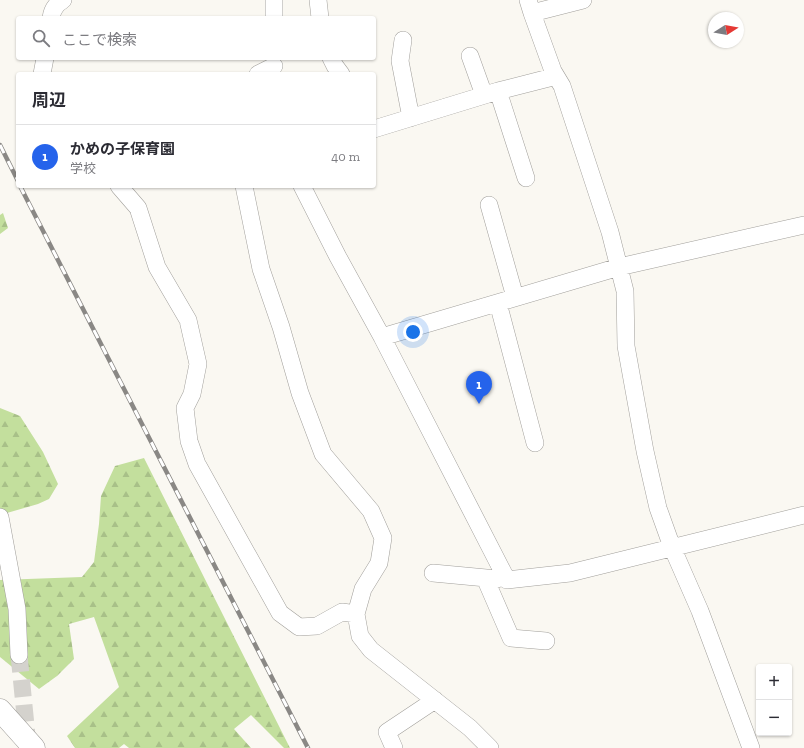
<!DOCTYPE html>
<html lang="ja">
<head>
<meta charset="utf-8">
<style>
	:root { --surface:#fff; --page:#f2f2f3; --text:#2b2b33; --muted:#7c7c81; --line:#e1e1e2; --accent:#2563eb }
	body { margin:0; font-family:"Zilla Slab","Noto Sans JP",serif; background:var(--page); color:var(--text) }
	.controls { position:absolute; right:12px; bottom:12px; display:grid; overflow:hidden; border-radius:4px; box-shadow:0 1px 3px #0004 }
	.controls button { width:36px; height:36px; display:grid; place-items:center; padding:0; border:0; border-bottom:1px solid var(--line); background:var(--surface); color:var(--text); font:20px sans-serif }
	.compass { position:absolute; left:708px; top:12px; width:36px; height:36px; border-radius:50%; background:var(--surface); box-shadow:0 1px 3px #0004; rotate:79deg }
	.you { position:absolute; left:413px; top:332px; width:14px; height:14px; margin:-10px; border:3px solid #fff; border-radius:50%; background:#1a73e8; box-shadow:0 0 0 6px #1a73e833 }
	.badge { display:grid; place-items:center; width:26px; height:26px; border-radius:50%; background:var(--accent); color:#fff; font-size:13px; font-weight:700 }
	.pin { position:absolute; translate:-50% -33px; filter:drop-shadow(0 1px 2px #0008) }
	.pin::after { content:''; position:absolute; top:21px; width:14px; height:12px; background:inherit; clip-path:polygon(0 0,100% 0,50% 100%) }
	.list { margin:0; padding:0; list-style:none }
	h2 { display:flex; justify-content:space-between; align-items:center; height:52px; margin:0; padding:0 16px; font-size:17px }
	h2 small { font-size:13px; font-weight:400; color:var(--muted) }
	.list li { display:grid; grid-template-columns:26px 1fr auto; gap:12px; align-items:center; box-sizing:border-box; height:64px; padding:0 16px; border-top:1px solid var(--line) }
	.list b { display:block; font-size:15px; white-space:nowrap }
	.list p { margin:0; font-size:13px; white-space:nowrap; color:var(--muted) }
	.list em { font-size:13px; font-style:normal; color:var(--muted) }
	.icon { flex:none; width:22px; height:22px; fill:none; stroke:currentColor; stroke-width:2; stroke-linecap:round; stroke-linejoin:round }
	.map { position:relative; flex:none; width:804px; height:748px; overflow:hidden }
	.search { position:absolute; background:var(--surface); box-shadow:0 1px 3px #0004; left:16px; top:16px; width:360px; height:44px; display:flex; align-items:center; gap:10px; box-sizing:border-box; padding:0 14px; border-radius:4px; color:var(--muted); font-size:15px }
	.panel { position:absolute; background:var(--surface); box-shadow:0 1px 3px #0004; left:16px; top:72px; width:360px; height:116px; border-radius:4px }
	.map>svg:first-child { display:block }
	.forest { fill:url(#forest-firs) }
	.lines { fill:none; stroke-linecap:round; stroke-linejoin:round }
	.street-tunnel { stroke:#d4d2cd; stroke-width:17; stroke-dasharray:17 8; stroke-linecap:butt }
	.street-casing { stroke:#a19f9b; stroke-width:18 }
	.highway-casing { stroke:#a19f9b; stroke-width:23 }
	.street { stroke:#fff; stroke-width:17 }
	.highway { stroke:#fff; stroke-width:22 }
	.rail-casing { stroke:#8a8885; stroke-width:4.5 }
	.rail { stroke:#fff; stroke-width:3; stroke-dasharray:9; stroke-linecap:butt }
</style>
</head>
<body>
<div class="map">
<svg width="804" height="748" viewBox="0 0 804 748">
	<defs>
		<pattern id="forest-firs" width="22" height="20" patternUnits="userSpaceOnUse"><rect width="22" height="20" fill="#c3df9d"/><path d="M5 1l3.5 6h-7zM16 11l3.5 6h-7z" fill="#a8c088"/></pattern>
	</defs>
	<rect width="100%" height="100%" fill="#faf8f2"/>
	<path class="forest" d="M3,213L8,228L0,234V215Z
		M0,408L20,416L43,452L58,484L49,499L38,504L0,515Z
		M144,458L290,748H284L251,715L234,729L251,748H129L124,744L119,748H75L67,736L119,687L94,617L69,624L74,659L57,676L39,689L0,657V580L82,577L94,562L99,524L101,496L115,466Z"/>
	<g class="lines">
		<path class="street-tunnel" d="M19,655L28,746"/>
		<g class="street-casing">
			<path id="street" d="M274,0V18
				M318,0L320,18
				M528,0L532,13L583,0
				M51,18C52,10 56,4 63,0
				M403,40L400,61L411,118
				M470,56L484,95
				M331,58L335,66L341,74
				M553,71L562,86L610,232L625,291L626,346L645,451L658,508L672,547L700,611L751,748
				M42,74L45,58
				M258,74L274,66
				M498,91L526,178
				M374,129L498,91L549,78L553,71L532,13
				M119,186L138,208L157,267L188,320L198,364L192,394L185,408L189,441L197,464L280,613L299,627L317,626L342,612L356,614
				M244,186L261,269L281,327L300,393L323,454L371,511L383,538L379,563L363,589L356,614L360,636L371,650L470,728L490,748
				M302,186L338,257L382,337L507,580L570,573L804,515
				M489,205L515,297
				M498,303L535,443
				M382,337L619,267L804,225
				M0,517L17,609L19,655
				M433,573L497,579
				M485,578L511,638L546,641
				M394,748L387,732L435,700"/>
		</g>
		<g class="highway-casing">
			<path id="highway" d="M0,710L34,748"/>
		</g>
		<use href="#street" class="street"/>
		<use href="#highway" class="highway"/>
		<g class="rail-casing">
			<path id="rail" d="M0,145L18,181
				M20,186L308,748"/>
		</g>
		<use href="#rail" class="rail"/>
	</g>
</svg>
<div class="controls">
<button>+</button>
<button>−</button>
</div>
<svg class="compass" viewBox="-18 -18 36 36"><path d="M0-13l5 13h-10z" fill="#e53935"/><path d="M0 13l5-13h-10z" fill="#7c7c81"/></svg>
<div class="you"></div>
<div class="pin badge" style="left:479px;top:404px">1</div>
<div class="search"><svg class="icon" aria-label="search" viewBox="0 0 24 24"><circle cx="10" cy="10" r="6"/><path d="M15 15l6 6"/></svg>ここで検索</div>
<section class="panel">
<h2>周辺<small></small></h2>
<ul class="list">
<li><span class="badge">1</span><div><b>かめの子保育園</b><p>学校</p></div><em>40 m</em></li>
</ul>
</section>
</div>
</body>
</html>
